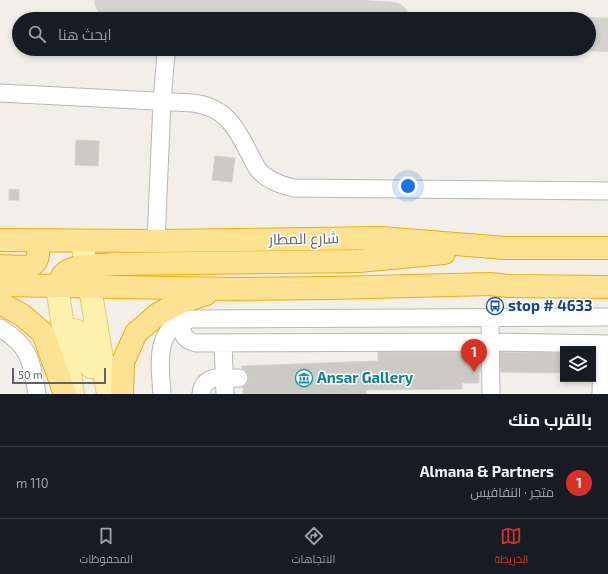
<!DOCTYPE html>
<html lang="ar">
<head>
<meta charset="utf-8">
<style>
	:root { --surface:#171b24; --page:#242831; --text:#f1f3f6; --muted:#9ea1a6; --line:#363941; --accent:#d93025 }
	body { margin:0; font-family:"Exo 2",Cairo,sans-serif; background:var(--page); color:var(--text); direction:rtl }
	.controls { position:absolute; right:12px; bottom:12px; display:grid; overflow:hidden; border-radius:0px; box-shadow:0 2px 6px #0003 }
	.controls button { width:36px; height:36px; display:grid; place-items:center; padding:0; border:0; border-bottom:1px solid var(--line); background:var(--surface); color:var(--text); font:20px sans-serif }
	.scale { position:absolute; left:12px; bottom:10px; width:94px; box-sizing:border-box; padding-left:4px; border:2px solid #5f6368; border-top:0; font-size:11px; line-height:14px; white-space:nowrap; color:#5f6368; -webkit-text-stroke:3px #fff; paint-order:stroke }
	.you { position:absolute; left:408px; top:186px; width:14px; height:14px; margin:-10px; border:3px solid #fff; border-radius:50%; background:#1a73e8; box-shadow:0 0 0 6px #1a73e833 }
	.badge { display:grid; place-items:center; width:26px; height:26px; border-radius:50%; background:var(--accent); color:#fff; font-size:13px; font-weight:700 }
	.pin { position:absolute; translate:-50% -33px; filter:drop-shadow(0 1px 2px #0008) }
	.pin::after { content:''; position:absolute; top:21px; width:14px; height:12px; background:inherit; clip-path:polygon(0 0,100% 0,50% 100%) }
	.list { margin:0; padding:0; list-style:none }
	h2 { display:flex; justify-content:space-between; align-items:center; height:52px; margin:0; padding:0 16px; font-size:17px }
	h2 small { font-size:13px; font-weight:400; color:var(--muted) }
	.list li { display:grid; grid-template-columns:26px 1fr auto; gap:12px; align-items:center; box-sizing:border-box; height:72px; padding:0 16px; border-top:1px solid var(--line) }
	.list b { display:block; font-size:15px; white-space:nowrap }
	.list p { margin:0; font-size:13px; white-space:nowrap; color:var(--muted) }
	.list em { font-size:13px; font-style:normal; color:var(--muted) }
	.icon { flex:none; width:22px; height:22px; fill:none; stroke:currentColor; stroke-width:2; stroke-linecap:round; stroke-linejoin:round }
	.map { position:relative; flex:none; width:608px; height:394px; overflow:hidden; direction:ltr }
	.search { position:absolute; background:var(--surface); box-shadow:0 2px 6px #0003; left:12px; right:12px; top:12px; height:44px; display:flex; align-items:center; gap:10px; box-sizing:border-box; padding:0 14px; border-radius:22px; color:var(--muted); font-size:15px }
	.sheet { height:124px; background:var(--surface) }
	nav { display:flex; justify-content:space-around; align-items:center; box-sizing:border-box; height:56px; border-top:1px solid var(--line); background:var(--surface); font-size:11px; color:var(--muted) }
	nav a { display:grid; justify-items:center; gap:2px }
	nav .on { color:var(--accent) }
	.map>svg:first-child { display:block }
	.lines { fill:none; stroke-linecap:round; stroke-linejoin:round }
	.taxiway { stroke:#d4d3d0; stroke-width:34 }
	.building { fill:#cccac5; stroke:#d6d1c6 }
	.minor-casing { stroke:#b5b8bc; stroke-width:19 }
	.major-casing { stroke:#f2c960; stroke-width:24 }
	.highway-casing { stroke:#f9ab00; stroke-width:24 }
	.minor { stroke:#fff; stroke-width:17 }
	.major { stroke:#fff2af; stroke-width:22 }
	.highway { stroke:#fde293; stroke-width:22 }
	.labels { text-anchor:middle; stroke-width:3; stroke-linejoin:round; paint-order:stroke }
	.street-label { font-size:15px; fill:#5f6368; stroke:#fff }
	.transit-label { font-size:15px; font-weight:bold; fill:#164399; stroke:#fff; text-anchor:start }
	.culture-label { font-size:15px; font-weight:bold; fill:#0d838f; stroke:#fff; text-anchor:start }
</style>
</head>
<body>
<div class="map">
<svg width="608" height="394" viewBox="0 0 608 394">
	<rect width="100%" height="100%" fill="#f1efe8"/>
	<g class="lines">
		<path class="taxiway" d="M111,0L392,19
			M589,34L608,35"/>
	</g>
	<path class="building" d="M76,140L99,141L98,166L75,165Z
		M215,156L235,158L232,182L212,180Z
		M9,189L19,190V200H9Z
		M378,352H480L481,372H479V383H462V389L366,390V394H243V387L247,384L249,378L248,373L245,370L242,369V366L378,361Z
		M500,352L563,353V373L501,372Z"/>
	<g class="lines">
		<g class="minor-casing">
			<path id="minor" d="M0,93L193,103C224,107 235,125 248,151C251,156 254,163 257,168C266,180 280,185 294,188L608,191
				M156,241L162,102L166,53
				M490,317L491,394
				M184,320C180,332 183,340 196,343L491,342L608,344
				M0,328C31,347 31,361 37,394
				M223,343L225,394
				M162,394C160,366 153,325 191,319L608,317
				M201,394C203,373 224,378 239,378
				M601,394L602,344"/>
		</g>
		<g class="major-casing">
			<path id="major" d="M82,241L108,394
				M57,286L73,394
				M64,332C66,331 71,330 73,330C85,330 90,358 91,367"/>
		</g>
		<g class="highway-casing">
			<path id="highway" d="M0,240L156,241L381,238L505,248H608
				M0,266C7,266 27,268 32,265C36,263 38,258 38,254C39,248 36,244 32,240
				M0,285L234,289L331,288L490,284L509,286L608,287
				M57,286C59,283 61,278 63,275C73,263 101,266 116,264L359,261L444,253
				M0,303L22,315L43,333L65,394
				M122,394L123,362L136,333L158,314L181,302L206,294"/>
		</g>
		<use href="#minor" class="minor"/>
		<use href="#major" class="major"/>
		<use href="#highway" class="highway"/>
	</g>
	<defs>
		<g id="bus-ring" transform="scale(0.9)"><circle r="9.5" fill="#fff" stroke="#1a4fb4" stroke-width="1.5"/><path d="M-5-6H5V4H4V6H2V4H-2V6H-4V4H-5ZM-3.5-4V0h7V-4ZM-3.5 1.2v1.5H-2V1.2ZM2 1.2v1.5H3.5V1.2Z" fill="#1a4fb4"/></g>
		<g id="museum-ring" transform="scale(0.9)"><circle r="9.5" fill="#fff" stroke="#0f9aa8" stroke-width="1.5"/><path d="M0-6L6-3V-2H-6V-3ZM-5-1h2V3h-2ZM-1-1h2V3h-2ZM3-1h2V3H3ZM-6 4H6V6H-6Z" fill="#0f9aa8"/></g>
	</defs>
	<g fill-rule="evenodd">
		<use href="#bus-ring" x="495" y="306"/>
		<use href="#museum-ring" x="304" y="378"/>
	</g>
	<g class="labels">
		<g class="street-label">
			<text transform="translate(304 239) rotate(-1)" y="5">شارع المطار</text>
		</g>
		<g class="transit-label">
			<text x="508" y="311">stop # 4633</text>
		</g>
		<g class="culture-label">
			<text x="317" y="383">Ansar Gallery</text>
		</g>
	</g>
</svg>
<div class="controls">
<button><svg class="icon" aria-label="layers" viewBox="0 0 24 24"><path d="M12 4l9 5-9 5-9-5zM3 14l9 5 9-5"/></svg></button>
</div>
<div class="scale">50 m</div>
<div class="you"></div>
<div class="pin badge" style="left:474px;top:372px">1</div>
<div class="search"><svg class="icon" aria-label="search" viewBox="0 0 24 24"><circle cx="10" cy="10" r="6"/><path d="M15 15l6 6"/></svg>ابحث هنا</div>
</div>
<section class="sheet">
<h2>بالقرب منك<small></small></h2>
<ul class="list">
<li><span class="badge">1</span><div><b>Almana &amp; Partners</b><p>متجر · النفافيس</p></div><em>110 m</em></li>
</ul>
</section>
<nav>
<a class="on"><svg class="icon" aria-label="map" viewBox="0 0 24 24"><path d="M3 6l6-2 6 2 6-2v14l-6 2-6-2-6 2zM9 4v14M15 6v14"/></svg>الخريطة</a>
<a><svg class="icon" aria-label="directions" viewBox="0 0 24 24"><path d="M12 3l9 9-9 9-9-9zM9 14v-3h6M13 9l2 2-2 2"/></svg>الاتجاهات</a>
<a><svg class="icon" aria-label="saved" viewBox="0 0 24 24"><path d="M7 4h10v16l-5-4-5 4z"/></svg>المحفوظات</a>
</nav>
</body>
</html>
